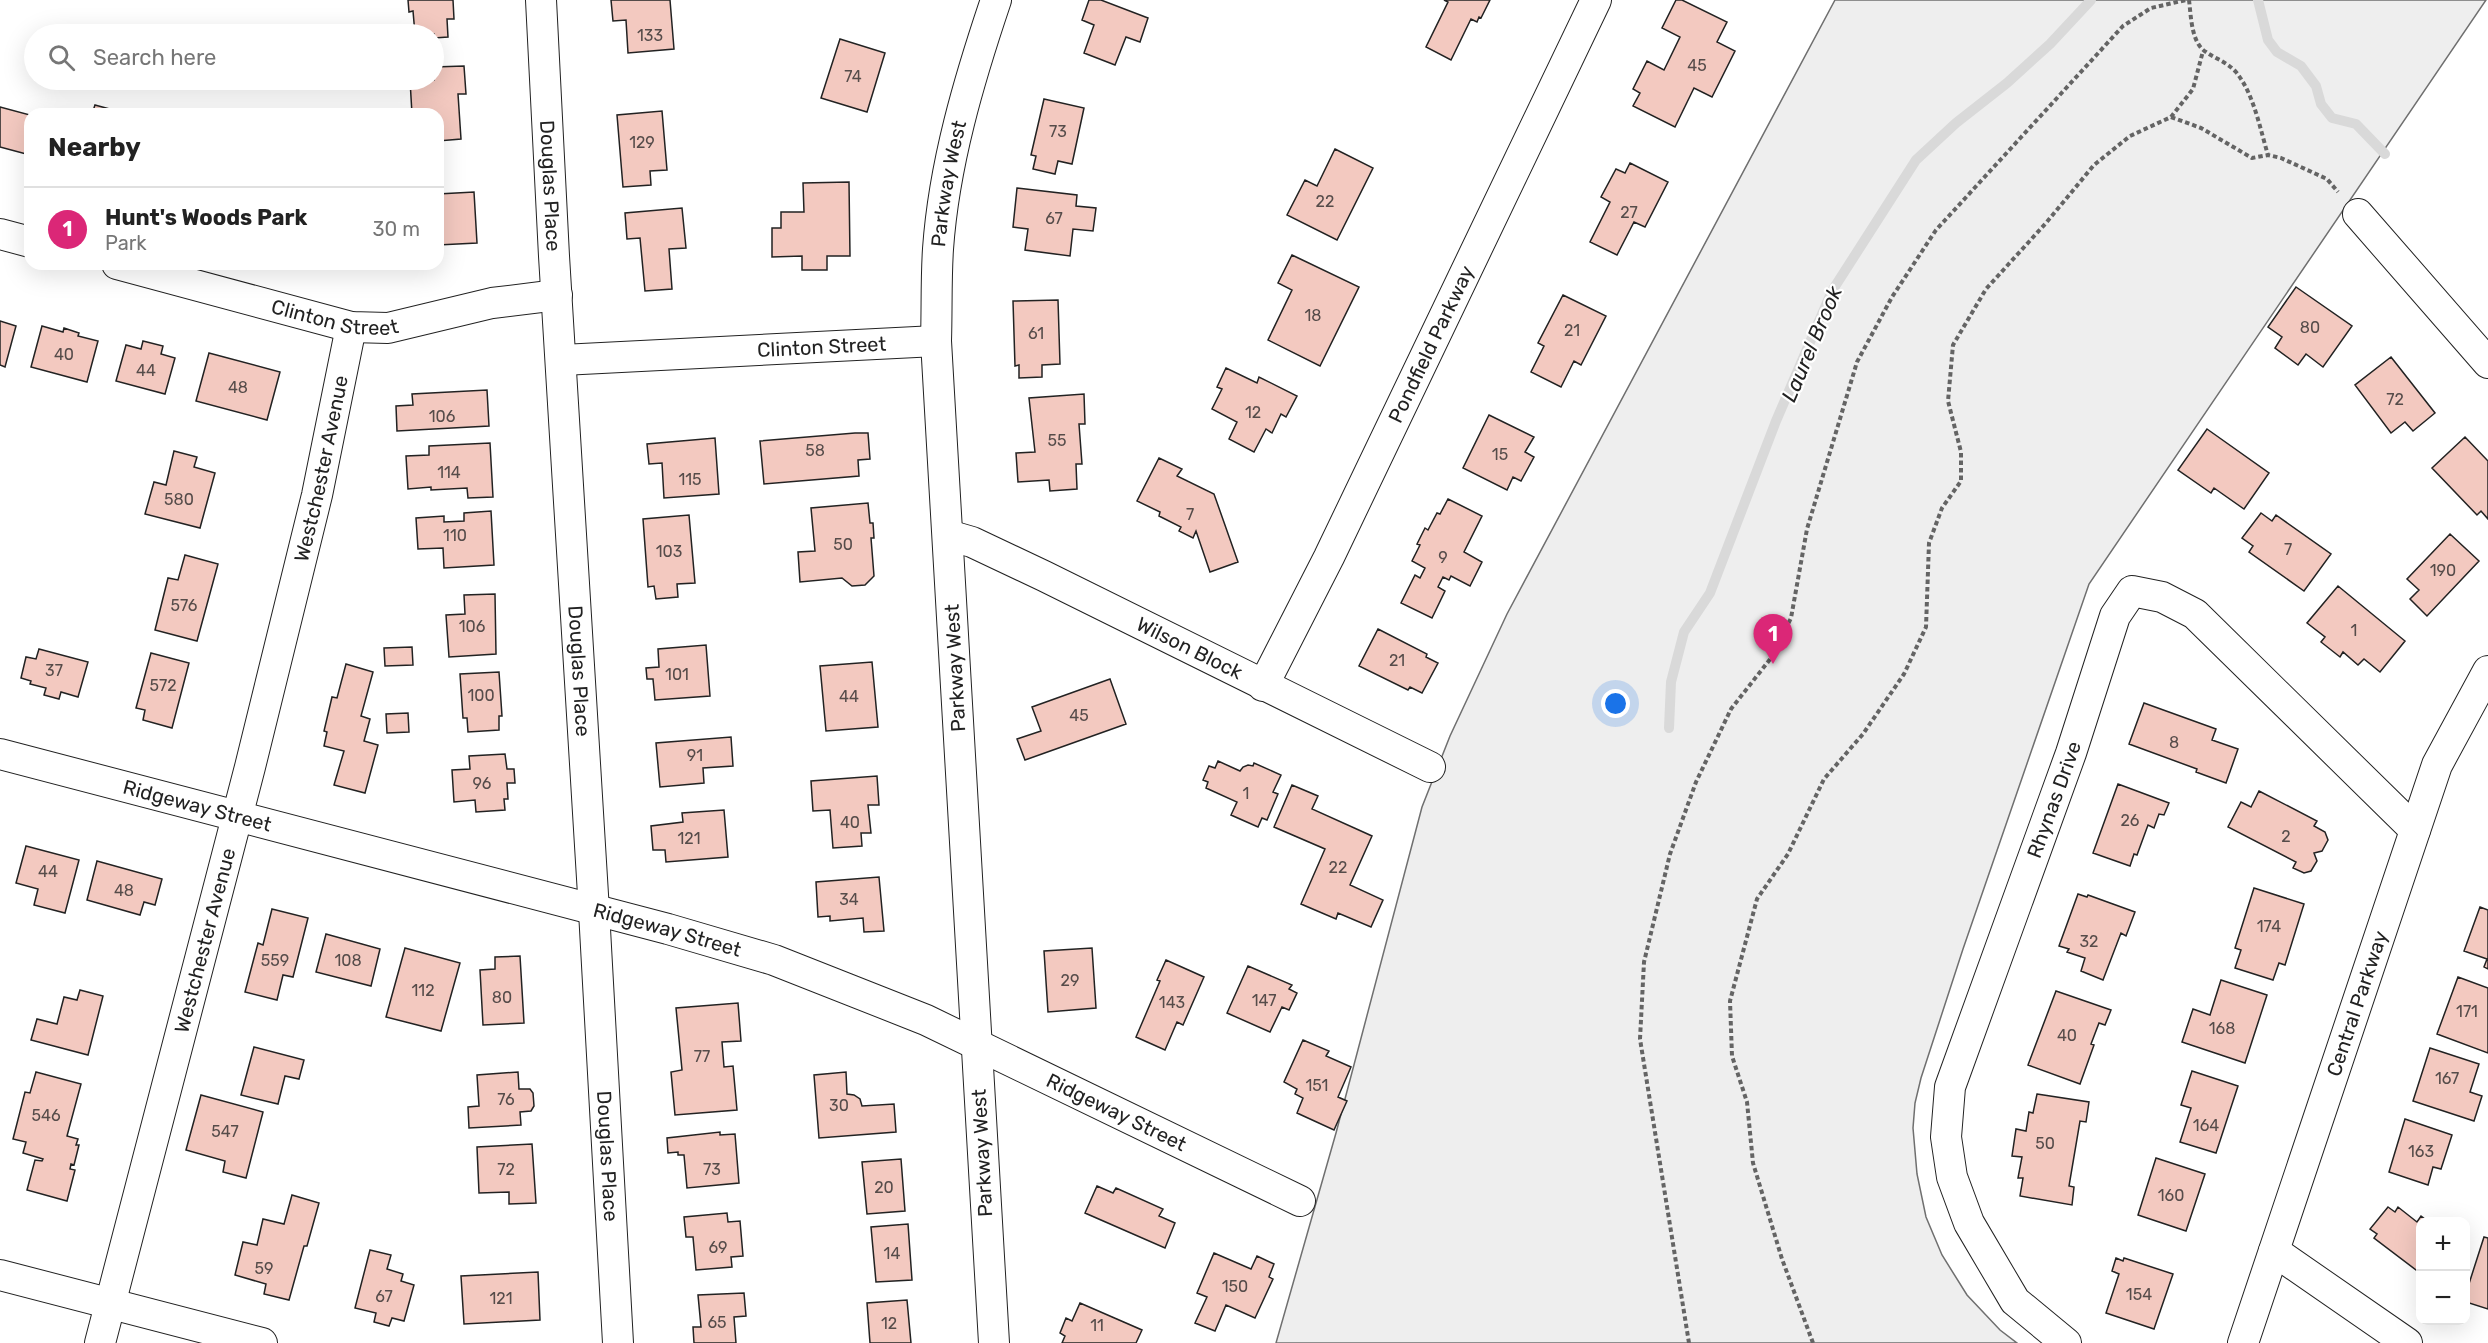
<!DOCTYPE html>
<html lang="en">
<head>
<meta charset="utf-8">
<style>
	:root { --surface:#fff; --page:#f2f2f2; --text:#222; --muted:#767676; --line:#e0e0e0; --accent:#db2777 }
	body { margin:0; font-family:Rubik,sans-serif; background:var(--page); color:var(--text) }
	.controls { position:absolute; right:18px; bottom:18px; display:grid; overflow:hidden; border-radius:12px; box-shadow:0 6px 24px #0002 }
	.controls button { width:54px; height:54px; display:grid; place-items:center; padding:0; border:0; border-bottom:2px solid var(--line); background:var(--surface); color:var(--text); font:30px sans-serif }
	.you { position:absolute; left:1616px; top:704px; width:21px; height:21px; margin:-15px; border:4px solid #fff; border-radius:50%; background:#1a73e8; box-shadow:0 0 0 9px #1a73e833 }
	.badge { display:grid; place-items:center; width:39px; height:39px; border-radius:50%; background:var(--accent); color:#fff; font-size:20px; font-weight:700 }
	.pin { position:absolute; translate:-50% -50px; filter:drop-shadow(0 2px 3px #0008) }
	.pin::after { content:''; position:absolute; top:32px; width:21px; height:18px; background:inherit; clip-path:polygon(0 0,100% 0,50% 100%) }
	.list { margin:0; padding:0; list-style:none }
	h2 { display:flex; justify-content:space-between; align-items:center; height:78px; margin:0; padding:0 24px; font-size:26px }
	h2 small { font-size:20px; font-weight:400; color:var(--muted) }
	.list li { display:grid; grid-template-columns:39px 1fr auto; gap:18px; align-items:center; box-sizing:border-box; height:84px; padding:0 24px; border-top:2px solid var(--line) }
	.list b { display:block; font-size:22px; white-space:nowrap }
	.list p { margin:0; font-size:20px; white-space:nowrap; color:var(--muted) }
	.list em { font-size:20px; font-style:normal; color:var(--muted) }
	.icon { flex:none; width:33px; height:33px; fill:none; stroke:currentColor; stroke-width:2; stroke-linecap:round; stroke-linejoin:round }
	.map { position:relative; flex:none; width:2488px; height:1343px; overflow:hidden }
	.search { position:absolute; background:var(--surface); box-shadow:0 6px 24px #0002; left:24px; top:24px; width:420px; height:66px; display:flex; align-items:center; gap:15px; box-sizing:border-box; padding:0 21px; border-radius:33px; color:var(--muted); font-size:22px }
	.panel { position:absolute; background:var(--surface); box-shadow:0 6px 24px #0002; left:24px; top:108px; width:420px; height:162px; border-radius:18px }
	.map>svg:first-child { display:block }
	.green { fill:#eee; stroke:#6f6f6f; stroke-width:1.5 }
	.lines { fill:none; stroke-linecap:round; stroke-linejoin:round }
	.stream { stroke:#d9d9d9; stroke-width:10 }
	.building { fill:#f3c9c0; stroke:#222; stroke-width:1.5 }
	.street-casing { stroke:#222; stroke-width:32 }
	.path { stroke:#646464; stroke-width:4; stroke-dasharray:4.5 3; stroke-linecap:butt }
	.street { stroke:#fff; stroke-width:30 }
	.labels { text-anchor:middle; stroke-width:4.5; stroke-linejoin:round; paint-order:stroke }
	.number-label { font-size:16px; fill:#564c4a }
	.street-label { font-size:20px; fill:#222; stroke:#fff }
	.water-label { font-size:21px; font-style:italic; fill:#222; stroke:#fff }
</style>
</head>
<body>
<div class="map">
<svg width="2488" height="1343" viewBox="0 0 2488 1343">
	<rect width="100%" height="100%" fill="#fff"/>
	<path class="green" d="M1835,0H2486L2089,584L1963,949L1921,1078L1915,1103L1913,1128L1917,1174L1926,1217L1942,1255L1967,1295L2000,1330L2017,1343H1276L1336,1133L1422,807L1450,736L1507,614Z"/>
	<g class="lines">
		<path class="stream" d="M2258,0L2268,40L2277,52L2301,66L2316,86L2321,104L2332,118L2356,124L2385,154
			M1669,728L1671,682L1684,632L1710,593L1776,421L1832,291L1916,160L1956,123L2007,83L2050,44L2091,0"/>
	</g>
	<path class="building" d="M408,0H453L454,19H447L448,37L434,38V34H415L413,11L409,12Z
		M611,0H670L674,49L628,53L626,20L613,21Z
		M1089,0H1101L1148,18L1140,42L1126,37L1115,65L1084,53L1094,25L1082,20Z
		M1444,0H1490L1481,18L1479,17L1477,22L1471,19L1451,60L1426,47L1448,2Z
		M1676,0H1682L1727,22L1717,42L1735,51L1712,97L1694,88L1675,127L1633,106L1640,93L1633,89L1647,61L1664,70L1680,37L1662,28Z
		M840,39L885,53L867,112L821,98Z
		M464,66L466,94H458L461,139L438,141V114H412L410,80H434V67Z
		M1044,99L1084,108L1072,164L1058,161L1055,174L1033,169L1036,156L1031,155Z
		M95,105L128,114H92Z
		M0,107L30,115V155L0,147Z
		M662,111L667,170L650,171L651,185L623,187L617,115Z
		M1335,149L1373,168L1337,240L1287,215L1305,180L1317,186Z
		M1630,163L1668,182L1645,227L1634,222L1617,255L1590,242L1610,202L1601,197L1616,169L1625,173Z
		M849,182L850,256H827V270H802V256L772,257V228H781V212H804L803,183Z
		M1017,188L1077,195L1076,206L1096,208L1093,231L1073,229L1070,256L1025,250L1028,229L1013,227Z
		M474,192L477,243L438,245V194Z
		M682,208L686,248L669,249L672,289L645,291L640,238L627,239L625,213Z
		M1292,255L1359,287L1320,366L1268,340L1292,290L1278,283Z
		M2296,287L2352,326L2323,367L2306,354L2298,365L2275,348L2282,337L2268,327Z
		M1563,295L1606,316L1581,365L1574,361L1561,387L1531,372L1544,346L1538,343Z
		M1058,300L1060,364L1042,365V377L1019,378V365L1015,366L1013,301Z
		M0,321L16,326L5,367L0,365Z
		M42,326L63,332L64,328L79,333L78,336L98,341L87,382L31,367Z
		M143,341L163,346L161,354L175,358L165,394L116,381L126,345L141,349Z
		M209,353L280,372L267,420L196,401Z
		M2391,357L2435,413L2413,431L2405,422L2391,433L2355,385Z
		M1226,368L1257,383L1259,377L1297,396L1286,417L1281,414L1272,433L1266,429L1254,452L1229,439L1237,422L1212,409L1222,389L1217,387Z
		M487,390L489,426L397,431L396,406L413,405L412,394Z
		M1084,394L1085,424H1079L1082,464H1076L1077,489L1050,491L1049,480L1018,482L1016,453L1035,452L1029,398Z
		M1489,415L1534,437L1525,452L1534,457L1521,481L1513,477L1507,490L1463,468Z
		M2207,429L2269,473L2244,509L2214,488L2211,493L2178,470Z
		M855,433H868L870,459L858,460L859,476L764,484L760,441Z
		M2465,437L2488,461V519L2481,511L2477,515L2432,468Z
		M715,438L719,494L664,498L662,463L649,464L647,444Z
		M490,443L493,497L468,498L467,488L431,490V487L408,489L406,456L429,455V446Z
		M174,451L197,457L194,467L215,473L200,528L145,514L154,482L166,485Z
		M1159,458L1182,469L1177,476L1214,494L1238,562L1210,572L1196,531L1193,538L1179,531L1181,527L1159,516L1160,512L1137,501Z
		M1448,499L1482,516L1464,552L1482,562L1470,586L1451,576L1449,580L1443,577L1438,587L1445,591L1432,618L1401,603L1415,575L1420,578L1425,568L1412,561L1420,545L1417,544L1425,528L1428,530L1437,513L1440,514Z
		M868,503L870,523H873L874,538H871L874,576L865,585L852,586L842,578L800,582L798,552L815,551L811,508Z
		M491,511L494,565L444,568L443,548L418,549L416,518L444,516V522L464,521V513Z
		M2261,513L2272,521L2276,515L2331,554L2304,591L2249,552L2253,546L2242,538Z
		M689,515L695,583L677,584L678,597L656,599L654,586L648,587L643,519Z
		M2450,534L2479,561L2427,616L2410,599L2419,590L2407,579Z
		M185,555L218,564L197,641L155,630L168,578L178,580Z
		M2338,586L2405,641L2380,672L2364,659L2358,665L2343,652L2340,657L2321,642L2325,637L2307,623Z
		M495,594L496,654L449,657L446,615L465,614L464,595Z
		M1378,629L1427,654L1426,657L1438,663L1422,693L1410,687L1408,690L1359,666Z
		M706,645L710,696L655,700L653,679H647L646,668L659,667L658,649Z
		M412,647L413,665L385,666L384,648Z
		M39,649L88,662L78,697L61,692L59,699L44,695L46,688L30,684L31,681L21,678L26,657L36,659Z
		M151,653L189,663L172,728L143,720L145,710L136,708Z
		M872,662L878,727L826,731L820,666Z
		M346,664L373,672L361,716L370,719L364,741L378,745L365,793L334,785L344,751L324,746L327,732L324,731L332,697L337,698Z
		M499,672L502,716H499V730L468,732L467,718H463L460,674Z
		M1110,679L1126,724L1025,760L1017,739L1041,731L1032,707Z
		M2144,703L2216,729L2212,740L2238,749L2226,783L2196,772L2197,769L2129,744Z
		M408,713L409,732L387,733L386,714Z
		M731,737L733,766L703,768L704,783L660,787L656,743Z
		M505,754L507,769H514L515,783H507L508,799H504L505,810L476,812L475,800L454,802L452,770L470,769L469,756Z
		M1218,761L1240,771L1243,767L1248,765L1253,766L1254,763L1281,775L1273,792L1278,794L1267,820L1262,818L1258,827L1231,815L1237,802L1206,788L1208,782L1203,780L1209,766L1215,768Z
		M877,776L879,805H868L871,833H861L862,846L833,848L830,810L813,811L811,781Z
		M2118,784L2169,803L2164,815L2159,814L2154,828L2148,825L2137,855L2134,854L2130,866L2093,853Z
		M1292,785L1318,796L1312,809L1372,836L1350,885L1383,900L1371,927L1338,913L1336,919L1301,904L1325,849L1274,827Z
		M2259,791L2317,821L2314,826L2325,832L2328,840L2322,851L2314,853L2317,861L2311,871L2304,873L2293,868L2296,862L2228,827L2241,802L2251,807Z
		M724,810L728,857L666,862L665,850H653L651,826L683,822L682,813Z
		M26,846L79,860L65,913L34,905L38,889L16,883Z
		M97,861L162,879L155,905L144,902L140,915L87,900Z
		M879,877L884,931L864,932L863,918L830,921V916L818,917L816,882Z
		M2254,888L2304,904L2285,965L2279,963L2273,980L2235,968L2241,950L2235,948Z
		M2078,894L2087,897L2088,895L2135,912L2126,936L2121,933L2103,980L2081,971L2085,958L2067,952L2069,949L2059,946Z
		M2480,907L2488,910V969L2484,967L2487,959L2464,951Z
		M272,909L308,918L293,977L283,975L277,1000L245,992L258,943L263,945Z
		M326,934L380,949L371,986L316,972Z
		M405,948L460,963L441,1031L386,1017Z
		M1092,948L1096,1008L1048,1012L1044,951Z
		M520,956L524,1023L483,1025L480,970L495,969V957Z
		M1166,960L1204,977L1183,1025L1177,1022L1165,1050L1136,1037L1160,981L1157,980Z
		M1248,966L1292,985L1289,989L1297,993L1289,1010L1282,1007L1270,1032L1227,1013Z
		M2458,977L2488,988V1053L2437,1034Z
		M2221,980L2267,995L2245,1063L2182,1042L2193,1009L2210,1015Z
		M80,990L103,996L88,1055L31,1040L37,1019L57,1024L64,997L77,1000Z
		M2056,991L2111,1010L2105,1025L2099,1023L2091,1044L2094,1045L2080,1084L2028,1065Z
		M738,1003L741,1041L722,1042L724,1067L733,1066L737,1110L675,1115L671,1072L682,1070L676,1008Z
		M1303,1040L1329,1051L1326,1056L1351,1067L1338,1097L1347,1101L1334,1130L1297,1113L1303,1098L1295,1094L1297,1089L1284,1082Z
		M254,1047L304,1060L299,1079L285,1076L278,1104L241,1095Z
		M2430,1048L2479,1064L2470,1092L2482,1096L2474,1121L2413,1101Z
		M2192,1071L2238,1086L2216,1153L2180,1142L2191,1108L2181,1105Z
		M36,1072L81,1084L67,1136L78,1139L76,1145H79L74,1165L71,1164L70,1169L75,1170L67,1201L27,1190L35,1160L42,1161L43,1159L23,1153L26,1142L13,1139L25,1092L30,1093Z
		M518,1072L519,1089H530L533,1093L534,1106L531,1111L520,1112L521,1125L469,1128L468,1107L479,1106L477,1075Z
		M846,1072L847,1094L854,1095L860,1099L862,1106L894,1104L896,1132L819,1138L814,1075Z
		M2037,1094L2089,1102L2086,1122L2080,1121L2069,1186L2074,1187L2072,1205L2020,1196L2023,1178H2018L2022,1157L2012,1156L2016,1129L2026,1131L2029,1112L2033,1113Z
		M201,1095L263,1112L246,1178L223,1172L225,1161L186,1150Z
		M2405,1119L2452,1135L2441,1169L2433,1167L2428,1185L2389,1172Z
		M720,1132V1135L735,1134L739,1183L687,1188L684,1155H678V1152L668,1153L667,1138Z
		M532,1144L536,1203L509,1204V1192L479,1193L477,1147Z
		M2156,1158L2205,1174L2186,1231L2138,1215Z
		M901,1159L905,1211L867,1214L862,1162Z
		M1097,1186L1113,1193L1116,1188L1163,1209L1159,1216L1175,1223L1165,1248L1085,1213Z
		M292,1195L319,1203L307,1246H304L289,1300L264,1294L266,1284L235,1275L243,1242L257,1245L263,1219L284,1224Z
		M2388,1207L2395,1212L2398,1207L2417,1222L2421,1216L2429,1222H2420V1273L2374,1238L2377,1234L2370,1229Z
		M727,1213L728,1222L740,1221L743,1256L731,1257L732,1267L696,1270L693,1237H686L684,1217Z
		M908,1224L912,1280L876,1282L871,1227Z
		M2484,1237L2488,1238V1309L2466,1302V1293Z
		M370,1250L391,1255L387,1269L403,1274L401,1281L414,1285L404,1321L392,1318L389,1326L374,1322L376,1313L355,1308Z
		M1214,1253L1251,1269L1257,1256L1274,1264L1269,1277L1273,1279L1255,1318L1226,1305L1215,1331L1195,1323L1207,1297L1197,1293Z
		M2116,1258L2123,1261L2124,1258L2173,1274L2154,1329L2106,1313L2119,1274L2112,1271Z
		M538,1272L540,1320L464,1324L461,1276Z
		M744,1293L746,1316L734,1317L736,1343H694L693,1327H701L698,1295Z
		M907,1300L911,1343H870L867,1303Z
		M1080,1303L1142,1330L1136,1343H1062L1065,1336L1060,1333L1066,1318L1072,1321Z"/>
	<g class="lines">
		<g class="street-casing">
			<g id="street">
				<path id="s1" d="M541,0L554,256L594,911L618,1343"/>
				<path d="M2358,214L2488,363"/>
				<path d="M0,234L30,242"/>
				<path id="s2" d="M117,264L351,327L388,328L492,303L557,295"/>
				<path id="s3" d="M562,360L936,341"/>
				<path id="s4" d="M948,535L972,542L1044,576L1430,767"/>
				<path id="s5" d="M1263,686L1329,557L1596,0"/>
				<path id="s6" d="M0,754L668,929L774,960L926,1020L1300,1201"/>
				<path d="M2274,1251L2407,1343"/>
				<path d="M0,1275L262,1343"/>
				<path id="s7" d="M100,1343L250,767L317,495L351,327"/>
				<path id="s8" d="M994,1343L936,341C937,310 936,279 938,249C944,164 969,80 996,0"/>
				<path id="s9" d="M2066,1343L2015,1301L1969,1223L1952,1177L1946,1137L1950,1087L2071,753L2115,616L2132,591L2162,597L2195,614L2415,830"/>
				<path id="s10" d="M2243,1343L2437,765L2488,671"/>
			</g>
		</g>
		<path class="path" d="M2189,0C2191,15 2191,43 2206,52C2216,59 2227,62 2236,72C2254,94 2260,129 2268,155
			M2171,117L2201,128L2252,158L2268,155L2281,158L2327,179L2338,192
			M1689,1343L1640,1039L1644,962L1670,854L1696,782L1731,709L1771,658L1791,618L1807,529L1857,362L1892,297L1936,230L2123,26L2151,8L2186,0
			M1813,1343L1782,1259L1753,1163L1747,1102L1732,1056L1730,1001L1757,899L1788,854L1824,779L1863,734L1904,674L1926,627L1929,543L1942,508L1961,481V452L1948,401L1953,345L1986,289L2046,223L2094,165L2130,136L2171,117L2193,89L2203,51"/>
		<use href="#street" class="street"/>
	</g>
	<g class="labels">
		<g class="number-label">
			<text x="650" y="41">133</text>
			<text x="1697" y="71">45</text>
			<text x="853" y="82">74</text>
			<text x="1058" y="137">73</text>
			<text x="642" y="148">129</text>
			<text x="1325" y="207">22</text>
			<text x="1629" y="218">27</text>
			<text x="1054" y="224">67</text>
			<text x="1313" y="321">18</text>
			<text x="2310" y="333">80</text>
			<text x="1572" y="336">21</text>
			<text x="1036" y="339">61</text>
			<text x="64" y="360">40</text>
			<text x="146" y="376">44</text>
			<text x="238" y="393">48</text>
			<text x="2395" y="405">72</text>
			<text x="1253" y="418">12</text>
			<text x="442" y="422">106</text>
			<text x="1057" y="446">55</text>
			<text x="815" y="456">58</text>
			<text x="1500" y="460">15</text>
			<text x="449" y="478">114</text>
			<text x="690" y="485">115</text>
			<text x="179" y="505">580</text>
			<text x="1190" y="520">7</text>
			<text x="455" y="541">110</text>
			<text x="843" y="550">50</text>
			<text x="2288" y="555">7</text>
			<text x="669" y="557">103</text>
			<text x="1443" y="563">9</text>
			<text x="2443" y="576">190</text>
			<text x="184" y="611">576</text>
			<text x="472" y="632">106</text>
			<text x="2354" y="636">1</text>
			<text x="1397" y="666">21</text>
			<text x="54" y="676">37</text>
			<text x="677" y="680">101</text>
			<text x="163" y="691">572</text>
			<text x="481" y="701">100</text>
			<text x="849" y="702">44</text>
			<text x="1079" y="721">45</text>
			<text x="2174" y="748">8</text>
			<text x="695" y="761">91</text>
			<text x="482" y="789">96</text>
			<text x="1246" y="799">1</text>
			<text x="2130" y="826">26</text>
			<text x="850" y="828">40</text>
			<text x="2286" y="842">2</text>
			<text x="689" y="844">121</text>
			<text x="1338" y="873">22</text>
			<text x="48" y="877">44</text>
			<text x="124" y="896">48</text>
			<text x="849" y="905">34</text>
			<text x="2269" y="932">174</text>
			<text x="2089" y="947">32</text>
			<text x="275" y="966">559</text>
			<text x="348" y="966">108</text>
			<text x="1070" y="986">29</text>
			<text x="423" y="996">112</text>
			<text x="502" y="1003">80</text>
			<text x="1264" y="1006">147</text>
			<text x="1172" y="1008">143</text>
			<text x="2467" y="1017">171</text>
			<text x="2222" y="1034">168</text>
			<text x="2067" y="1041">40</text>
			<text x="702" y="1062">77</text>
			<text x="2447" y="1084">167</text>
			<text x="1317" y="1091">151</text>
			<text x="506" y="1105">76</text>
			<text x="839" y="1111">30</text>
			<text x="46" y="1121">546</text>
			<text x="2206" y="1131">164</text>
			<text x="225" y="1137">547</text>
			<text x="2045" y="1149">50</text>
			<text x="2421" y="1157">163</text>
			<text x="506" y="1175">72</text>
			<text x="712" y="1175">73</text>
			<text x="884" y="1193">20</text>
			<text x="2171" y="1201">160</text>
			<text x="718" y="1253">69</text>
			<text x="892" y="1259">14</text>
			<text x="264" y="1274">59</text>
			<text x="1235" y="1292">150</text>
			<text x="2139" y="1300">154</text>
			<text x="384" y="1302">67</text>
			<text x="501" y="1304">121</text>
			<text x="717" y="1328">65</text>
			<text x="889" y="1329">12</text>
			<text x="1097" y="1331">11</text>
		</g>
		<g class="street-label">
			<text dy="7" stroke="none"><textPath href="#s8" startOffset="1162">Parkway West</textPath></text>
			<text dy="7" stroke="none"><textPath href="#s1" startOffset="186">Douglas Place</textPath></text>
			<text dy="7" stroke="none"><textPath href="#s2" startOffset="225">Clinton Street</textPath></text>
			<text dy="7" stroke="none"><textPath href="#s5" startOffset="381">Pondfield Parkway</textPath></text>
			<text dy="7" stroke="none"><textPath href="#s3" startOffset="260">Clinton Street</textPath></text>
			<text dy="7" stroke="none"><textPath href="#s7" startOffset="902">Westchester Avenue</textPath></text>
			<text dy="7" stroke="none"><textPath href="#s4" startOffset="267">Wilson Block</textPath></text>
			<text transform="translate(955 668) rotate(-93)" y="7">Parkway West</text>
			<text dy="7" stroke="none"><textPath href="#s1" startOffset="672">Douglas Place</textPath></text>
			<text dy="7" stroke="none"><textPath href="#s9" startOffset="602">Rhynas Drive</textPath></text>
			<text dy="7" stroke="none"><textPath href="#s6" startOffset="204">Ridgeway Street</textPath></text>
			<text dy="7" stroke="none"><textPath href="#s6" startOffset="690">Ridgeway Street</textPath></text>
			<text dy="7" stroke="none"><textPath href="#s7" startOffset="416">Westchester Avenue</textPath></text>
			<text dy="7" stroke="none"><textPath href="#s10" startOffset="358">Central Parkway</textPath></text>
			<text dy="7" stroke="none"><textPath href="#s6" startOffset="1176">Ridgeway Street</textPath></text>
			<text transform="translate(982 1153) rotate(-93)" y="7">Parkway West</text>
			<text dy="7" stroke="none"><textPath href="#s1" startOffset="1158">Douglas Place</textPath></text>
		</g>
		<g class="water-label">
			<text transform="translate(1812 344) rotate(-67)" y="7">Laurel Brook</text>
		</g>
	</g>
</svg>
<div class="controls">
<button>+</button>
<button>−</button>
</div>
<div class="you"></div>
<div class="pin badge" style="left:1773px;top:664px">1</div>
<div class="search"><svg class="icon" aria-label="search" viewBox="0 0 24 24"><circle cx="10" cy="10" r="6"/><path d="M15 15l6 6"/></svg>Search here</div>
<section class="panel">
<h2>Nearby<small></small></h2>
<ul class="list">
<li><span class="badge">1</span><div><b>Hunt's Woods Park</b><p>Park</p></div><em>30 m</em></li>
</ul>
</section>
</div>
</body>
</html>
